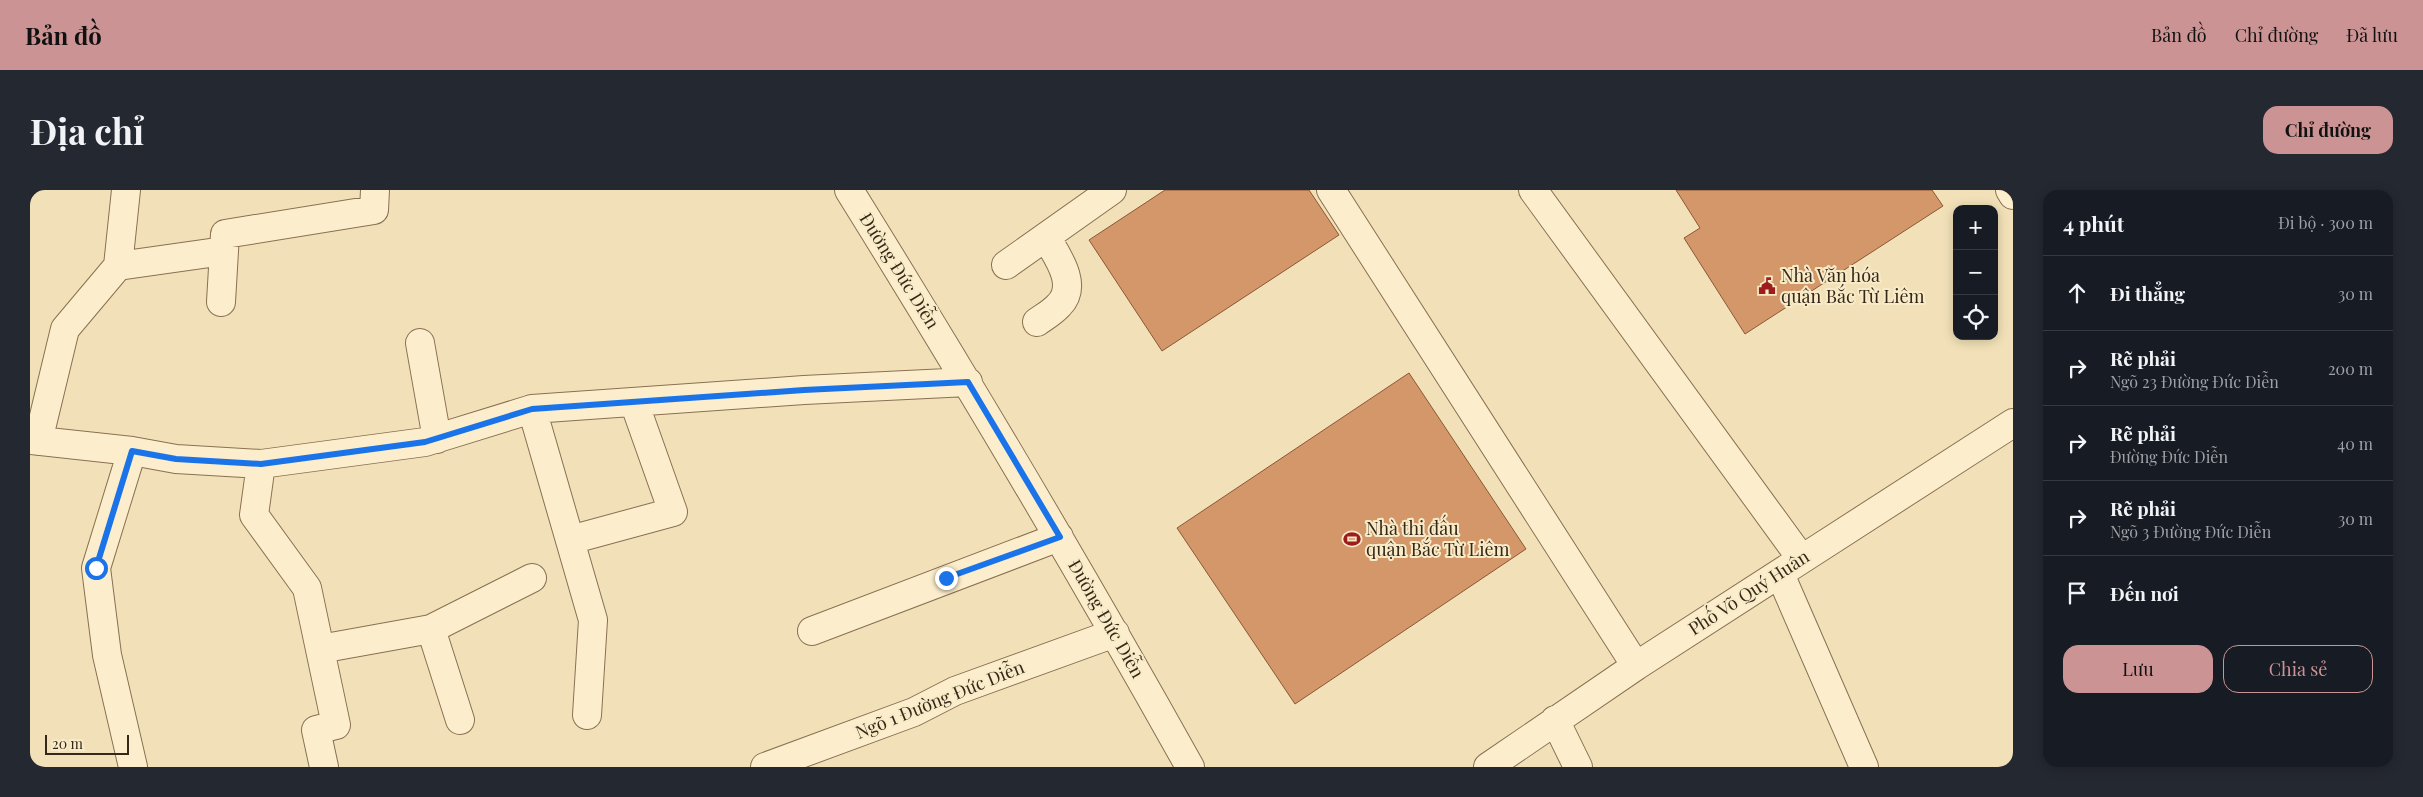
<!DOCTYPE html>
<html lang="vi">
<head>
<meta charset="utf-8">
<style>
	:root { --surface:#171b24; --page:#242831; --text:#f1f3f6; --muted:#9ea1a6; --line:#363941; --accent:#cb9394 }
	body { margin:0; font-family:"Playfair Display",serif; background:var(--page); color:var(--text) }
	.controls { position:absolute; right:15px; top:15px; display:grid; overflow:hidden; border-radius:10px; box-shadow:0 2px 12px #0003 }
	.controls button { width:45px; height:45px; display:grid; place-items:center; padding:0; border:0; border-bottom:1px solid var(--line); background:var(--surface); color:var(--text); font:25px sans-serif }
	.scale { position:absolute; left:15px; bottom:12px; width:84px; box-sizing:border-box; padding-left:5px; border:2px solid #362719; border-top:0; font-size:14px; line-height:18px; white-space:nowrap; color:#362719; -webkit-text-stroke:4px #f8ebc8; paint-order:stroke }
	.stop { position:absolute; width:15px; height:15px; margin:-11px; border:4px solid #1a73e8; border-radius:50%; background:#fff }
	.stop.end { background:#1a73e8; border-color:#fff; box-shadow:0 1px 5px #0008 }
	.list { margin:0; padding:0; list-style:none }
	h2 { display:flex; justify-content:space-between; align-items:center; height:65px; margin:0; padding:0 20px; font-size:21px }
	h2 small { font-size:16px; font-weight:400; color:var(--muted) }
	.list li { display:grid; grid-template-columns:32px 1fr auto; gap:15px; align-items:center; box-sizing:border-box; height:75px; padding:0 20px; border-top:1px solid var(--line) }
	.list b { display:block; font-size:19px; white-space:nowrap }
	.list p { margin:0; font-size:16px; white-space:nowrap; color:var(--muted) }
	.list em { font-size:16px; font-style:normal; color:var(--muted) }
	.actions { display:flex; gap:10px; padding:15px 20px }
	.actions a { flex:1; padding:11px 0; border:1px solid var(--accent); border-radius:15px; text-align:center; font-size:18px; color:var(--accent) }
	.actions .main { background:var(--accent); color:#111 }
	.icon { flex:none; width:28px; height:28px; fill:none; stroke:currentColor; stroke-width:2; stroke-linecap:round; stroke-linejoin:round }
	.map { position:relative; flex:none; width:1983px; height:577px; overflow:hidden; border-radius:15px }
	header { display:flex; align-items:center; gap:30px; box-sizing:border-box; height:70px; padding:0 25px; background:var(--accent); color:#111 }
	header strong { font-size:24px }
	nav { display:flex; gap:28px; margin-inline-start:auto; font-size:18px }
	.intro { display:flex; align-items:center; justify-content:space-between; box-sizing:border-box; height:120px; padding:0 30px }
	h1 { margin:0; font-size:35px }
	.button { padding:12px 22px; border-radius:15px; background:var(--accent); color:#111; font-size:18px; font-weight:700 }
	main { display:flex; gap:30px; padding:0 30px }
	aside { flex:1; background:var(--surface); border-radius:15px; box-shadow:0 2px 12px #0003 }
	.map>svg:first-child { display:block }
	.building { fill:#d4976a; stroke:#8a5836 }
	.lines { fill:none; stroke-linecap:round; stroke-linejoin:round }
	.minor-casing { stroke:#897052; stroke-width:30 }
	.minor { stroke:#fceecc; stroke-width:28 }
	.route { stroke:#1a73e8; stroke-width:6 }
	.labels { text-anchor:middle; stroke-width:4; stroke-linejoin:round; paint-order:stroke }
	.street-label { font-size:18px; fill:#362719; stroke:#f8ebc8 }
	.poi-label { font-size:18px; fill:#362719; stroke:#f8ebc8; text-anchor:start }
</style>
</head>
<body>
<header>
<strong>Bản đồ</strong>
<nav><a>Bản đồ</a><a>Chỉ đường</a><a>Đã lưu</a></nav>
</header>
<div class="intro"><h1>Địa chỉ</h1><a class="button">Chỉ đường</a></div>
<main>
<div class="map">
<svg width="1983" height="577" viewBox="0 0 1983 577">
	<rect width="100%" height="100%" fill="#f2e1b8"/>
	<path class="building" d="M1135,0H1279L1309,45L1132,161L1059,50Z
		M1646,0H1902L1913,16L1715,144L1654,48L1670,38Z
		M1379,183L1496,359L1265,514L1147,338Z"/>
	<g class="lines">
		<g class="minor-casing">
			<path id="minor" d="M819,0C937,190 1051,382 1160,577
				M1301,0L1606,476
				M1503,0L1771,368
				M1980,0L1983,5
				M976,75L1082,0
				M88,76L194,61L195,44L344,20L345,0
				M191,112L194,61
				M1007,132C1014,127 1023,122 1029,115C1049,95 1027,66 1016,47
				M390,153L407,249
				M502,219L563,430L557,525
				M0,250L102,261L146,269L231,274L395,252L502,219L774,200L938,192
				M8,251L35,139L88,76L96,0
				M102,261L66,378L77,465L103,577
				M231,274L224,325L277,398L306,535L286,540L294,577
				M540,350L643,322L604,212
				M1750,384L1834,577
				M401,439L430,530
				M782,441L1029,347
				M290,459L401,439L502,388
				M1525,530L1548,577
				M735,577L884,522L925,501L1085,443
				M1458,577L1606,476L1983,233"/>
		</g>
		<use href="#minor" class="minor"/>
	</g>
	<g class="lines">
		<path class="route" d="M66,378L102,261L146,269L231,274L395,252L502,219L774,200L938,192L1030,347L916,388"/>
	</g>
	<defs>
		<g id="civic-bare" transform="scale(1.35)"><path d="M-.6-6.5H3V-4.5H.6V-3L4-1V1h2V6H-6V1h2V-1L-.6-3ZM-1.2 2.5V6h2.4V2.5Z" fill="#9d1d1d" stroke="#f8ebc8" stroke-width="2.5" paint-order="stroke"/></g>
		<g id="stadium-bare" transform="scale(1.35)"><path d="M0-5a6.5 5 0 1 0 0 10a6.5 5 0 1 0 0-10ZM-3.5-1.8h7v3.6h-7Z" fill="#9d1d1d" stroke="#f8ebc8" stroke-width="2.5" paint-order="stroke"/></g>
	</defs>
	<g fill-rule="evenodd">
		<use href="#civic-bare" x="1737" y="96"/>
		<use href="#stadium-bare" x="1322" y="349"/>
	</g>
	<g class="labels">
		<g class="street-label">
			<text transform="translate(869 81) rotate(58)" y="6">Đường Đức Diễn</text>
			<text transform="translate(1719 403) rotate(-33)" y="6">Phố Võ Quý Huân</text>
			<text transform="translate(1076 429) rotate(60)" y="6">Đường Đức Diễn</text>
			<text transform="translate(910 510) rotate(-22)" y="6">Ngõ 1 Đường Đức Diễn</text>
		</g>
		<g class="poi-label">
			<text x="1751" y="92">Nhà Văn hóa<tspan x="1751" dy="21">quận Bắc Từ Liêm</tspan></text>
			<text x="1336" y="345">Nhà thi đấu<tspan x="1336" dy="21">quận Bắc Từ Liêm</tspan></text>
		</g>
	</g>
</svg>
<div class="controls">
<button>+</button>
<button>−</button>
<button><svg class="icon" aria-label="locate" viewBox="0 0 24 24"><circle cx="12" cy="12" r="6"/><path d="M12 2v4M12 18v4M2 12h4M18 12h4"/></svg></button>
</div>
<div class="scale">20 m</div>
<div class="stop" style="left:66px;top:378px"></div>
<div class="stop end" style="left:916px;top:388px"></div>
</div>
<aside>
<h2>4 phút<small>Đi bộ · 300 m</small></h2>
<ul class="list">
<li><svg class="icon" aria-label="ahead" viewBox="0 0 24 24"><path d="M12 20V5M6 11l6-6 6 6"/></svg><div><b>Đi thẳng</b></div><em>30 m</em></li>
<li><svg class="icon" aria-label="right" viewBox="0 0 24 24"><path d="M7 20v-9h11M14 6l5 5-5 5"/></svg><div><b>Rẽ phải</b><p>Ngõ 23 Đường Đức Diễn</p></div><em>200 m</em></li>
<li><svg class="icon" aria-label="right" viewBox="0 0 24 24"><path d="M7 20v-9h11M14 6l5 5-5 5"/></svg><div><b>Rẽ phải</b><p>Đường Đức Diễn</p></div><em>40 m</em></li>
<li><svg class="icon" aria-label="right" viewBox="0 0 24 24"><path d="M7 20v-9h11M14 6l5 5-5 5"/></svg><div><b>Rẽ phải</b><p>Ngõ 3 Đường Đức Diễn</p></div><em>30 m</em></li>
<li><svg class="icon" aria-label="arrive" viewBox="0 0 24 24"><path d="M6 21V4h12l-3 4 3 4H6"/></svg><div><b>Đến nơi</b></div></li>
</ul>
<div class="actions"><a class="main">Lưu</a><a>Chia sẻ</a></div>
</aside>
</main>
</body>
</html>
